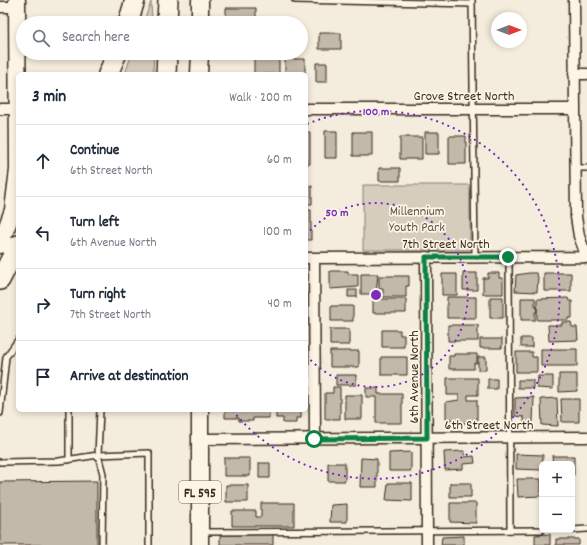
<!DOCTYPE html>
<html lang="en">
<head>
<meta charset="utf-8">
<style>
	:root { --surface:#fff; --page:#f2f2f3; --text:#1f2937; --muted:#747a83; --line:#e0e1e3 }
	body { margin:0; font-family:Dekko,sans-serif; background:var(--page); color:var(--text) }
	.controls { position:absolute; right:12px; bottom:12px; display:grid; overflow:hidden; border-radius:6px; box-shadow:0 2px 6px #0003 }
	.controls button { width:36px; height:36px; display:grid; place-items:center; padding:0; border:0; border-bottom:1px solid var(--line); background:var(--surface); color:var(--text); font:20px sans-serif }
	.compass { position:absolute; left:491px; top:12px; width:36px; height:36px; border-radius:50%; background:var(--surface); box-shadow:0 2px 6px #0003; rotate:90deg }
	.stop { position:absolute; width:12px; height:12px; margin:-9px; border:3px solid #0b8043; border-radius:50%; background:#fff }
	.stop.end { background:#0b8043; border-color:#fff; box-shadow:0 1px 4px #0008 }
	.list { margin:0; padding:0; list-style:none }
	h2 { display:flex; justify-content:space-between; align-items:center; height:52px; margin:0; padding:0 16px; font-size:17px }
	h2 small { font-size:13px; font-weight:400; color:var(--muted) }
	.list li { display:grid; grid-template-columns:26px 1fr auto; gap:12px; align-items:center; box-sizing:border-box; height:72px; padding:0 16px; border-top:1px solid var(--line) }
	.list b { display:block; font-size:15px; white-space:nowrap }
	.list p { margin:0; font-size:13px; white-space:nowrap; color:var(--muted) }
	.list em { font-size:13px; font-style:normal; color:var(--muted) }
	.icon { flex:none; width:22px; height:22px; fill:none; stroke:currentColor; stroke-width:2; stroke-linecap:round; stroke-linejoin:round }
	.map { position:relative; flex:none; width:587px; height:545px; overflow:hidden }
	.search { position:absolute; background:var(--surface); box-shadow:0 2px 6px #0003; left:16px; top:16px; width:292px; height:44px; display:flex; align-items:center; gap:10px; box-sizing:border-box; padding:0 14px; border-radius:22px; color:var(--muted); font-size:15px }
	.panel { position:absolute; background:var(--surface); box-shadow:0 2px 6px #0003; left:16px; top:72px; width:292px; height:340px; border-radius:6px }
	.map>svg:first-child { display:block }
	.green { fill:#d6cdbd; stroke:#887c6e }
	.building { fill:#c3b9aa; stroke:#3b2a1e }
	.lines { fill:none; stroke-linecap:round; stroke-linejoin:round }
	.lane-casing { stroke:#3b2a1e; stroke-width:8 }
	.street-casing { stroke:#3b2a1e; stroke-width:13 }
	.primary-casing { stroke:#3b2a1e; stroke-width:19 }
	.highway-casing { stroke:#3b2a1e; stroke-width:22 }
	.lane { stroke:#fcf5e5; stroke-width:5 }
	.street { stroke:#fcf5e5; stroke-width:10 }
	.primary { stroke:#fcf5e5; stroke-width:16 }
	.highway { stroke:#fcf5e5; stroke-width:19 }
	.route { stroke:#0b8043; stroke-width:5 }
	.ring { fill:none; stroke:#7b2cbf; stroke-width:2; stroke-dasharray:2 4 }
	.labels { text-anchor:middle; stroke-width:3.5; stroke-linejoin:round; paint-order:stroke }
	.shield { fill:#fcf5e5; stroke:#75675a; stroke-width:1 }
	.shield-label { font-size:13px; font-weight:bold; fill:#3b2a1e }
	.street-label { font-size:14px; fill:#3b2a1e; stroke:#fcf5e5 }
	.park-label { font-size:14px; fill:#625346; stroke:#fcf5e5 }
	.centre { fill:#7b2cbf; stroke:#fcf5e5; stroke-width:2 }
	.ring-label { font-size:12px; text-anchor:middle; font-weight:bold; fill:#7b2cbf; stroke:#fcf5e5; stroke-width:3.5; stroke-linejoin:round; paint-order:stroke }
</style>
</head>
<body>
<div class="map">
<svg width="587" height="545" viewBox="0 0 587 545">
	<rect width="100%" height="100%" fill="#f4eddd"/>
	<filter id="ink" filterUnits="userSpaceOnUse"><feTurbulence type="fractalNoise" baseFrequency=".025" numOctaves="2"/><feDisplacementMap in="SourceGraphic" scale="8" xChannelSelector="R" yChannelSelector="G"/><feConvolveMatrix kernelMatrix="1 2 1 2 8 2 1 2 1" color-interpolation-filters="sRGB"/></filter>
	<g filter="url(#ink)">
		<path class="green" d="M151,2L152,23H143Z
			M132,53H154L153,74H125Z
			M363,185H470V250H363Z"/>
		<path class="building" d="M226,8H256V23H226Z
			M319,33H341V49H319Z
			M254,53H279V74H254Z
			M285,59H305V74H285Z
			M316,63H327V82H316Z
			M325,131H337V158H325Z
			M306,132H310V164H306Z
			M353,132H372V156H353Z
			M425,132H439V154H425Z
			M449,136H466V164H449Z
			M400,137H422V159H400Z
			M379,168H400V181H379Z
			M306,186H312V204H306Z
			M306,210H311V240H306Z
			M330,271H348V274H358V287L330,289Z
			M463,273H477V290H463Z
			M488,273H499V278H503V294H483V278H488Z
			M529,273H536L538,277L537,292L515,291L516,275Z
			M544,273H571V291H544Z
			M361,274H378L376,294H361Z
			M442,274H457V295H442Z
			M379,276H409V286H406V297H383V289H379Z
			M348,290H357V297H348Z
			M447,297H476V318H447Z
			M490,297H503V318H490Z
			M521,298H535V306H537V312H535V320H521Z
			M568,298L569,301H572V318H568V320H537V299Z
			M373,299H406V313H373Z
			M331,306H353V321H331Z
			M562,322H571L572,327H577L578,340L549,341L548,325H562Z
			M448,325H478V341H448Z
			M330,329H349V345H330Z
			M382,330H400V335H404V347H382Z
			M521,338H532V347H521Z
			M480,339H502V348H480Z
			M541,349H577V366H541Z
			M330,351H359V367H330Z
			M516,352H532V357H537V372H516Z
			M454,354H477V363H474V369H449V356H454Z
			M381,357H407V375H381Z
			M478,357H486V370H478Z
			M559,374H577V391L559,392Z
			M336,375H356V385H336Z
			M538,376H553V389L537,388Z
			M447,378H478V395H468V400H477V423H451V419H446V402L459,400V395H447Z
			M488,379H497V389H488Z
			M518,380H533V388H518Z
			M333,387H340V419H325V393H333Z
			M366,388H378V394H402V423H376V397H366Z
			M345,395H362V419H345Z
			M534,397L533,422H524V417L515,416V398Z
			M557,398L558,426L542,425L541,399Z
			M561,399H579V422H562Z
			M225,410H269V418H253V421H239V418H225Z
			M276,410H301V418H296V423H283V418H276Z
			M464,451L465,457L474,456L475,463L463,464V469L445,470L444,452Z
			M411,452V471H389V453Z
			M516,454L543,455L542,470L516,469Z
			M552,456H574V475H572V464H553Z
			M224,458H250V476H224Z
			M361,458L377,459V487H360Z
			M259,463H270V478H259Z
			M328,463H345V481H328Z
			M517,479H541V496L518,497Z
			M97,481V545H0V482Z
			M388,483H412V501L386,500Z
			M450,483H471V497H450Z
			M226,485H248V502H226Z
			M261,503H294V526H232V511H256V517H261Z
			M450,503H476V523L450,522Z
			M347,504V522H330L331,505Z
			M220,532H273V545H220Z
			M550,534V545H535V535Z
			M464,536V545H441L442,537Z
			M556,539H579V545H556Z"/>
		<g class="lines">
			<g class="lane-casing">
				<path id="lane" d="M295,0L472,4
					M472,0L475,257
					M575,168H587
					M509,257L510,530
					M69,410V460
					M100,410L98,455L103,474L102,545
					M0,413L6,357L18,340
					M0,462L59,461L98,455L149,453V545
					M572,530L587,529
					M203,532L542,530"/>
			</g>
			<g class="street-casing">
				<path id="street" d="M574,0L576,217L579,236L587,258
					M0,7H17
					M574,74H587
					M0,109H17
					M306,109H575
					M426,257L427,545
					M306,258L587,257
					M314,258L315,439
					M199,439L587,437"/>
			</g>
			<g class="primary-casing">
				<path id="primary" d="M17,0L18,168
					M200,23V0
					M199,74L200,53
					M0,245L13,210L18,170
					M200,545V410"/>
			</g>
			<g class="highway-casing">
				<path id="highway" d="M128,23L135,0
					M167,23L168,0
					M108,74L117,53
					M166,74L167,53
					M0,280L18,245"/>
			</g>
			<use href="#lane" class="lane"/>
			<use href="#street" class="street"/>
			<use href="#primary" class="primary"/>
			<use href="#highway" class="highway"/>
		</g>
	</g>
	<g class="lines" filter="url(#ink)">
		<path class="route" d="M314,439L427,438L426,257H508"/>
	</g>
	<g class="ring">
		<path d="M306 235A92 92 0 1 1 306 355"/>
		<path d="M307 124A184 184 0 1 1 233 411"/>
	</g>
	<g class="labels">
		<rect class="shield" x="179" y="481" width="42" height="22" rx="3"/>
		<g class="shield-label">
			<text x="200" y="497">FL 595</text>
		</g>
		<g class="street-label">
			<text x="464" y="100">Grove Street North</text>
			<text x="446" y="248">7th Street North</text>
			<text transform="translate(413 377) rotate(-90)" y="5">6th Avenue North</text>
			<text x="489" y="429">6th Street North</text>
		</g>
		<g class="park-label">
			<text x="417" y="215">Millennium<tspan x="417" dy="16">Youth Park</tspan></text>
		</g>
	</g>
	<circle cx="376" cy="295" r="6" class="centre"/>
	<g class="ring-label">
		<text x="376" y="115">100 m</text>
		<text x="337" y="216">50 m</text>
	</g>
</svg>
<div class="controls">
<button>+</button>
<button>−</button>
</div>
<svg class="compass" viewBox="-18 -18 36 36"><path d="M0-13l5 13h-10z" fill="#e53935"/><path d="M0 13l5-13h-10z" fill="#747a83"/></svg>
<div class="stop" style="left:314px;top:439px"></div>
<div class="stop end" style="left:508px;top:257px"></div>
<div class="search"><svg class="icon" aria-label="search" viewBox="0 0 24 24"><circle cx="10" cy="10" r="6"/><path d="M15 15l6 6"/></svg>Search here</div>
<section class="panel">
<h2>3 min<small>Walk · 200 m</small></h2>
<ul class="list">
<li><svg class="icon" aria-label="ahead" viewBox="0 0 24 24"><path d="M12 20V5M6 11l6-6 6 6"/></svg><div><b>Continue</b><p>6th Street North</p></div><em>60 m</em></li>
<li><svg class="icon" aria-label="left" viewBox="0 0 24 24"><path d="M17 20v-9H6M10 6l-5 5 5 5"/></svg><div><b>Turn left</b><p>6th Avenue North</p></div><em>100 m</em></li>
<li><svg class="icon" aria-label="right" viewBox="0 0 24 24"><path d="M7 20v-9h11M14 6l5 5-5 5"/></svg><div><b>Turn right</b><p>7th Street North</p></div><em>40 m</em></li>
<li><svg class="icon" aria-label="arrive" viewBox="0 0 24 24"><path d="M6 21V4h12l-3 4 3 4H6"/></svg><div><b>Arrive at destination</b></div></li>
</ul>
</section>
</div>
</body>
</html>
